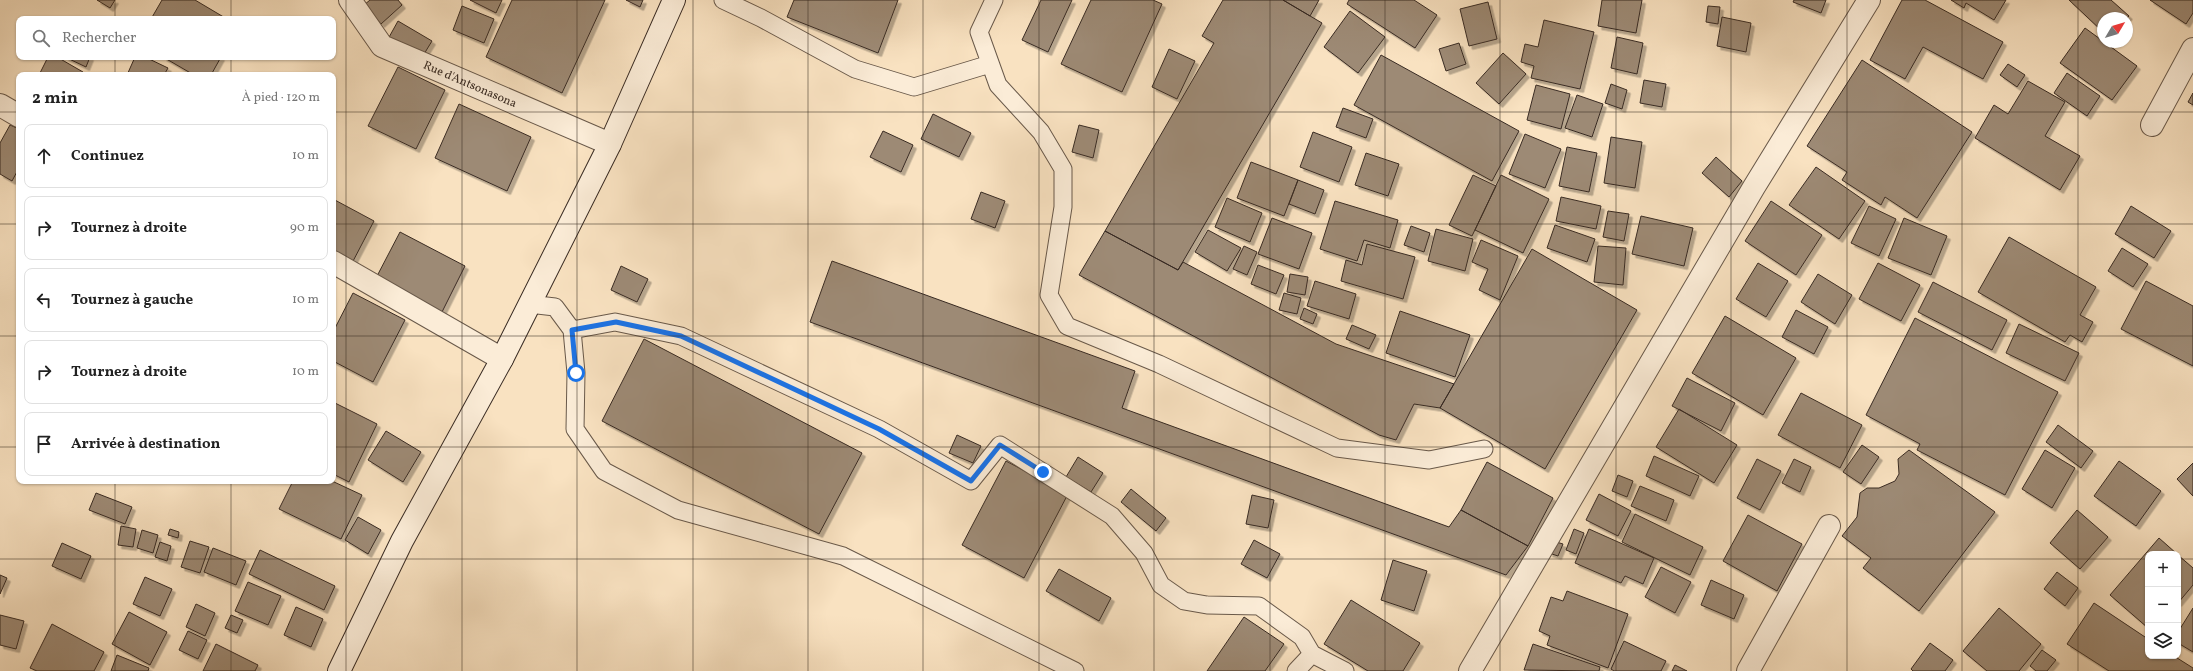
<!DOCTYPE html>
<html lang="fr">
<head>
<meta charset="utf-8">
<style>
	:root { --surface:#fff; --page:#f6f6f6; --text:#222; --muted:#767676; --line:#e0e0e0 }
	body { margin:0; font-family:Vollkorn,serif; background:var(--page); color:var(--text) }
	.controls { position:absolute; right:12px; bottom:12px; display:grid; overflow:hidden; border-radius:8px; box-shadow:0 1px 3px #0004 }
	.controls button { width:36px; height:36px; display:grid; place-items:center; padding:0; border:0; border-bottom:1px solid var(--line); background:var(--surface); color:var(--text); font:20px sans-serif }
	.compass { position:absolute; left:2097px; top:12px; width:36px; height:36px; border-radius:50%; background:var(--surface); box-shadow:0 1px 3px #0004; rotate:52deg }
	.stop { position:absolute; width:12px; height:12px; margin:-9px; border:3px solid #1a73e8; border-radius:50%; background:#fff }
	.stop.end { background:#1a73e8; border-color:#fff; box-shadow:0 1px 4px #0008 }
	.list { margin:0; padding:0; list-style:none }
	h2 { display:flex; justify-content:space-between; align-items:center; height:52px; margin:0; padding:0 16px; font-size:17px }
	h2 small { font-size:13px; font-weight:400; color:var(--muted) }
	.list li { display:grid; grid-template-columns:26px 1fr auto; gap:12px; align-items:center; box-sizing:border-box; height:64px; margin:0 8px 8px; padding:0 8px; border:1px solid var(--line); border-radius:8px }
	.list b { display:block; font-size:15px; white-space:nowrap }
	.list em { font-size:13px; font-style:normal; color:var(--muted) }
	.icon { flex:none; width:22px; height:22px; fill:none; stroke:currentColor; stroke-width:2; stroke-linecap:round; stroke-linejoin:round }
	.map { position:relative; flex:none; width:2193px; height:671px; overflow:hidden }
	.search { position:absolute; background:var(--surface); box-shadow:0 1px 3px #0004; left:16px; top:16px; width:320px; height:44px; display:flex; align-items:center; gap:10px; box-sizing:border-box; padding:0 14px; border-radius:8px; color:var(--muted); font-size:15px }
	.panel { position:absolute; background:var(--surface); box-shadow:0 1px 3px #0004; left:16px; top:72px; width:320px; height:412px; border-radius:8px }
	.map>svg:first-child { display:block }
	.building { fill:#9d8a75; stroke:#392b23; filter:url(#shadow) }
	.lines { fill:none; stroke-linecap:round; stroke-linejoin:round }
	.lane-casing { stroke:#69594a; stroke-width:19 }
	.street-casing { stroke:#69594a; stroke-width:24 }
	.secondary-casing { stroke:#392b23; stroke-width:24 }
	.lane { stroke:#fbecd7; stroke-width:17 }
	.street { stroke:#fbecd7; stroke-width:22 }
	.secondary { stroke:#fbecd7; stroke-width:22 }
	.route { stroke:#1a73e8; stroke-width:5 }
	.grid { fill:none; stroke:#392b23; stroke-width:1; stroke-opacity:0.55 }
	.labels { text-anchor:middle; stroke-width:4; stroke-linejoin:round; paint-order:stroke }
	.street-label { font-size:12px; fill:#392b23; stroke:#fbecd7 }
</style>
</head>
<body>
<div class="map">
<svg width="2193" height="671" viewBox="0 0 2193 671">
	<defs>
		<filter id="shadow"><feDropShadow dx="3.5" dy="3.5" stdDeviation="0" flood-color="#0004"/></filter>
	</defs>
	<rect width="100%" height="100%" fill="#f9e2c1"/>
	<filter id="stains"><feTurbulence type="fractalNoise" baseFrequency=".005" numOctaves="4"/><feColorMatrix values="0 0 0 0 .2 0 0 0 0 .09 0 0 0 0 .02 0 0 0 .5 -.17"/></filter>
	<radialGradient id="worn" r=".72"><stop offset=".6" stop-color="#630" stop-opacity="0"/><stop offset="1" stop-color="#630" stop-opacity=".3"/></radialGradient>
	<path class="building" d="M97,0H115L110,8Z
		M162,0H195L227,19H151Z
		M370,0H398L402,5L381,24L364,5Z
		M470,0H502L496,13Z
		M512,0H605L562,93L486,57Z
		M626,0H643L640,7Z
		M794,0H898L878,53L787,17Z
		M1041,0H1072L1048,52L1022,40Z
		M1091,0H1153L1162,4L1122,92L1061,64Z
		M1223,0H1283L1322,23L1178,270L1105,231L1214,43L1202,36Z
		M1283,0H1319L1310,16Z
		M1349,0H1414L1437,15L1415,48L1347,4Z
		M1602,0H1642L1636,33L1598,26Z
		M1794,0H1826L1821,13L1793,2Z
		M1902,0H1925L2003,42L1983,79L1923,47L1905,79L1870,60Z
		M1951,0H2006L1994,20L1966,3L1964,8Z
		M2069,0H2111L2129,16L2127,18H2103V32Z
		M2150,0H2193V13L2186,24Z
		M1488,2L1497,39L1469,46L1460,9Z
		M462,6L494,19L484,43L453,30Z
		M1708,6L1720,7L1718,24L1706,22Z
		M1350,11L1385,37L1358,73L1324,47Z
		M1722,17L1751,23L1746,52L1717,46Z
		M1544,20L1594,32L1580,89L1531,78L1534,66L1521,62L1525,44L1538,47Z
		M398,21L432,41L421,59L388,39Z
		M2085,28L2137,66L2112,100L2060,63Z
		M1617,37L1643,43L1637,74L1611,68Z
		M1459,43L1466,64L1446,71L1439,49Z
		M1169,49L1195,61L1177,99L1152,87Z
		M1503,53L1526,74L1499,104L1476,83Z
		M1381,55L1519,131L1492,181L1354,105Z
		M48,57H57L83,72L81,75H39Z
		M65,57H90L86,67Z
		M135,57H145L168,68L164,75H127Z
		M163,57H221L211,75H194Z
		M1862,60L1972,132L1917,218L1885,197L1881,205L1842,180L1847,172L1807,146Z
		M2008,64L2025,75L2017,87L2000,75Z
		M398,67L445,90L416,149L368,126Z
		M2067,73L2100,96L2087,116L2054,93Z
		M1644,80L1666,84L1662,107L1640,103Z
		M2028,81L2065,102L2045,136L2080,156L2060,190L1975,138L1994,105L2008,114Z
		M1611,84L1627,90L1622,109L1605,103Z
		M1536,85L1570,94L1561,129L1527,120Z
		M2193,93V105L2188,102Z
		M1577,95L1603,104L1592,137L1565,128Z
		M459,104L531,137L507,191L435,158Z
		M1343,108L1373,119L1366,138L1336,127Z
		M933,114L971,133L959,157L921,139Z
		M10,125L19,129V168L12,181L0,174V143Z
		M1079,125L1099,130L1093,158L1072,152Z
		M883,131L913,145L901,172L870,157Z
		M1313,132L1352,147L1339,182L1300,167Z
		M1525,134L1561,149L1545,188L1509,174Z
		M1611,137L1642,142L1635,188L1604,183Z
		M1567,147L1597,153L1589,192L1559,186Z
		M1366,153L1399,164L1388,196L1355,185Z
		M1716,157L1742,181L1729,197L1702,173Z
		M1251,162L1298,180L1284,216L1237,198Z
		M1816,167L1865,201L1839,239L1789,205Z
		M1473,175L1496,186L1472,236L1449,225Z
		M1501,175L1549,199L1523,253L1475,230Z
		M1298,180L1324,190L1315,214L1289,204Z
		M981,192L1005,201L995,228L971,219Z
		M1561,197L1601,206L1596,229L1556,221Z
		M1227,198L1262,213L1250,242L1215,227Z
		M333,199L374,221L351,265L333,255Z
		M1335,201L1398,220L1390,248L1364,240L1357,261L1320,249Z
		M1771,201L1822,235L1796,275L1745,241Z
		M1869,206L1896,219L1879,256L1851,243Z
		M2131,206L2171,231L2154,258L2115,234Z
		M1608,211L1629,214L1624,241L1603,237Z
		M1641,216L1693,228L1684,266L1632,254Z
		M1272,218L1312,233L1299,269L1258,254Z
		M1904,218L1947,236L1931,275L1888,258Z
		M1555,225L1595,239L1587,262L1547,248Z
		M1411,226L1430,233L1424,252L1404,245Z
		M1436,229L1473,239L1465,271L1428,261Z
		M1208,230L1241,248L1227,271L1195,252Z
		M1105,231L1178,270L1183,262L1336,344L1454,384L1440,408L1414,404L1396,440L1379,435L1079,275Z
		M400,232L465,266L442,312L376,278Z
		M2009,237L2096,287L2080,315L2093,322L2082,342L2070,335L2065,342L1978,292Z
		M1481,240L1518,256L1500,300L1479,290L1488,269L1472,262Z
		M1367,244L1415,257L1403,299L1341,281L1346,260L1362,265Z
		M1244,246L1257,252L1247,275L1233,269Z
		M1598,246L1626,248L1623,285L1594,282Z
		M2122,248L2148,264L2133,287L2108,271Z
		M1532,249L1637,310L1545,469L1440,408Z
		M832,261L1135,371L1122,408L1449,527L1461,510L1528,546L1506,575L810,322Z
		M1758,263L1788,281L1766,317L1736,299Z
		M1878,263L1920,285L1901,321L1859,299Z
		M1258,265L1284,275L1276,294L1251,284Z
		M621,266L648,279L637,302L611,290Z
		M1290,274L1308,277L1305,295L1287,292Z
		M1818,274L1852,295L1835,324L1801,302Z
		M1315,281L1356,294L1349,319L1307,306Z
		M2146,281L2193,306V366L2121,329Z
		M1933,282L2007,320L1992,350L1918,312Z
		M353,293L405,320L373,382L333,361V332Z
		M1284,293L1301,298L1297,314L1279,310Z
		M1304,308L1317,314L1313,324L1300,319Z
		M1796,310L1828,327L1814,354L1782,337Z
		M1400,311L1470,335L1455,377L1386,353Z
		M1725,316L1796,358L1763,415L1692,373Z
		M1915,318L2058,392L2005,495L1917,450L1920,444L1866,415Z
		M2019,324L2079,353L2065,381L2006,353Z
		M1352,325L1376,335L1369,349L1346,339Z
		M644,339L862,453L819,534L602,421Z
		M1687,378L1735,403L1721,431L1672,406Z
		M1801,393L1862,425L1840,468L1778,435Z
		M333,402L377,424L349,482L333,474Z
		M1679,409L1737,445L1714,483L1656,447Z
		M2058,425L2093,451L2081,468L2046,442Z
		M386,431L421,452L403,482L368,460Z
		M957,435L981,446L973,463L949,453Z
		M1862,445L1879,457L1861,484L1843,472Z
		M1909,450L1995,512L1919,611L1863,568L1871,558L1842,536L1857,517L1860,493L1867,488H1879L1895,481L1899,474L1898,459Z
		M2045,450L2075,468L2052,508L2022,489Z
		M1654,456L1699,476L1690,496L1646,476Z
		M1078,457L1103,473L1091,492L1066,477Z
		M1757,459L1781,471L1760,510L1737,498Z
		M1794,459L1811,467L1800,492L1782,483Z
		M1006,461L1068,494L1024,578L962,545Z
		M2119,461L2161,491L2136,526L2094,496Z
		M1487,462L1553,498L1528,546L1461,510Z
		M2193,463V496L2177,479Z
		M1618,475L1633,481L1627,497L1612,491Z
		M293,481H332L362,495L341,539L279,509Z
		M1640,486L1674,500L1666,521L1631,506Z
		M1131,489L1166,518L1156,531L1121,502Z
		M96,493L132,507L125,524L89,510Z
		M1599,494L1631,511L1618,536L1586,520Z
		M1252,495L1274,500L1268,528L1246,524Z
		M2077,510L2108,537L2080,569L2050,543Z
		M1635,514L1703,547L1690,575L1622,542Z
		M1748,515L1802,544L1777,591L1723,561Z
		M358,517L381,530L368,554L345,540Z
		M121,526L136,529L133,547L118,545Z
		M170,529L179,532L178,538L168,535Z
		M1574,529L1584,533L1576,554L1566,550Z
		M1589,529L1654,558L1643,584L1625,576L1621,583L1575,563Z
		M142,530L158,535L153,553L137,548Z
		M2159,538L2177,554H2148V628L2110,595Z
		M1254,540L1280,554L1267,578L1241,564Z
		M190,541L209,547L200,573L181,567Z
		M1553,541L1563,544L1558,556L1549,553Z
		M160,542L171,546L167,561L155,557Z
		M62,543L91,556L81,579L52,566Z
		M213,548L246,561L236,585L204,572Z
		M260,550L335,586L324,610L249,574Z
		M2178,555L2193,568V585L2178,603Z
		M1393,560L1427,571L1414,611L1381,600Z
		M1661,567L1691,582L1675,613L1645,597Z
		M1059,569L1111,598L1099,621L1046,591Z
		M2057,572L2078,588L2065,606L2044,589Z
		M0,575L7,578L0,594Z
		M145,577L172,589L160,616L133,604Z
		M1711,580L1744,595L1734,619L1701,605Z
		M248,582L281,596L268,625L235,611Z
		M1567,591L1628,614L1608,668L1547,645L1550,636L1539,631L1551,597L1563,601Z
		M1351,600L1420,643L1403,671H1368L1324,644Z
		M2094,603L2148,639V656H2174L2193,668V671H2109L2067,644Z
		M196,604L215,613L205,636L186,627Z
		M296,607L323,619L311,647L284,635Z
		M1999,608L2041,644L2019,671H1987L1963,651Z
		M2193,608V652L2178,643V632Z
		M129,612L167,632L150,665L112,644Z
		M0,615L24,621L16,649L0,645Z
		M231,615L243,620L237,633L225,628Z
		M1244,617L1284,644L1265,671H1207Z
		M52,624L104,652L94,671H37L30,668Z
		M188,631L207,640L198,659L179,650Z
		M1624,641L1666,661L1661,671H1614L1611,669Z
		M1930,643L1953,660L1945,671H1913L1911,669Z
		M216,644L258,665L255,671H203Z
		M1533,644L1600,667L1599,671L1524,670Z
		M2042,650L2056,660L2047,671H2036L2030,666Z
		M117,655L149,668L148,671H111Z
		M1675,665L1687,671H1672Z"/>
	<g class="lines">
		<g class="lane-casing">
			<path id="lane" d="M723,0L761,18L855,69L914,87L990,64
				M994,0L979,32L998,85L1041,132L1063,169V207L1049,295L1067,326L1159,364L1337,448L1429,460L1484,449
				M529,304L555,307L572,330L576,373L575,429L604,471L678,510L843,556L1075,671
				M572,330L615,322L681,336L879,429L971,481L1000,445L1112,516L1144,553L1161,585L1184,601L1207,605L1259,606L1302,637L1312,654L1345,671
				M1296,671L1312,654"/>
		</g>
		<g class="street-casing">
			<g id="street">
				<path id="s1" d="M350,0L382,46L610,144"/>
				<path d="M0,105L19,116"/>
				<path d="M2152,125L2193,49"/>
				<path d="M333,262L502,359"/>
				<path d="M1470,671L1754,187L1869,0"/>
				<path d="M1748,671L1829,526"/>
			</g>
		</g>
		<g class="secondary-casing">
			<path id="secondary" d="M339,671L402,541L502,359L610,144L674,0"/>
		</g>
		<use href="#lane" class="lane"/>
		<use href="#street" class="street"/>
		<use href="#secondary" class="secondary"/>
	</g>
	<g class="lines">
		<path class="route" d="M576,373L572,330L616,322L681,336L879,429L971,481L1000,445L1043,472"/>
	</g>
	<path class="grid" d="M115,0V19M231,0V19M346,0V671M462,0V671M577,0V671M693,0V671M808,0V671M923,0V671M1039,0V671M1154,0V671M1270,0V671M1385,0V671M1500,0V671M1616,0V671M1731,0V671M1847,0V671M1962,0V671M2078,0V671M115,57V75M231,57V75M0,112H19M333,112H2193M0,224H19M333,224H2193M0,336H19M333,336H2193M0,447H19M333,447H2193M115,481V671M231,481V671M0,559H2148M2178,559H2193"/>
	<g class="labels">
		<g class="street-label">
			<text dy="4" stroke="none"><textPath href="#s1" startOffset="152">Rue d'Antsonasona</textPath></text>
		</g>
	</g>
	<rect width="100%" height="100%" filter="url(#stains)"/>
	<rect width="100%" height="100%" fill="url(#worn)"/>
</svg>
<div class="controls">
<button>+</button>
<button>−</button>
<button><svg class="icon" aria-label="layers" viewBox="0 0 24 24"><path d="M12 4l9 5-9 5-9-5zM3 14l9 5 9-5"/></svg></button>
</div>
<svg class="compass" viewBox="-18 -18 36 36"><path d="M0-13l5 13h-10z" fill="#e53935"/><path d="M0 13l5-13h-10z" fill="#767676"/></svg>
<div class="stop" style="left:576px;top:373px"></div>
<div class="stop end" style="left:1043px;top:472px"></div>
<div class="search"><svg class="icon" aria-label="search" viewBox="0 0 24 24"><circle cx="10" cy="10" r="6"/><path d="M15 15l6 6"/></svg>Rechercher</div>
<section class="panel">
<h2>2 min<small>À pied · 120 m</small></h2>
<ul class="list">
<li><svg class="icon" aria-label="ahead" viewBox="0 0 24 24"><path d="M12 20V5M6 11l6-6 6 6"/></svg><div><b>Continuez</b></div><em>10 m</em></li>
<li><svg class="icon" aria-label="right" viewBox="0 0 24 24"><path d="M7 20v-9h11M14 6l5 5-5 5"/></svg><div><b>Tournez à droite</b></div><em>90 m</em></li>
<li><svg class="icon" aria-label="left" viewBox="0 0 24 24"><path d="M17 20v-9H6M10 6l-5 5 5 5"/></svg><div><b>Tournez à gauche</b></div><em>10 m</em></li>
<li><svg class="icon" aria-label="right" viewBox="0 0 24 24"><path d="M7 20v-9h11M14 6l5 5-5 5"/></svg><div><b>Tournez à droite</b></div><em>10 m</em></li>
<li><svg class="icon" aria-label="arrive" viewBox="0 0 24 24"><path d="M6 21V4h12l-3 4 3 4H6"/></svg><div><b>Arrivée à destination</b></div></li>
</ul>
</section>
</div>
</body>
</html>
